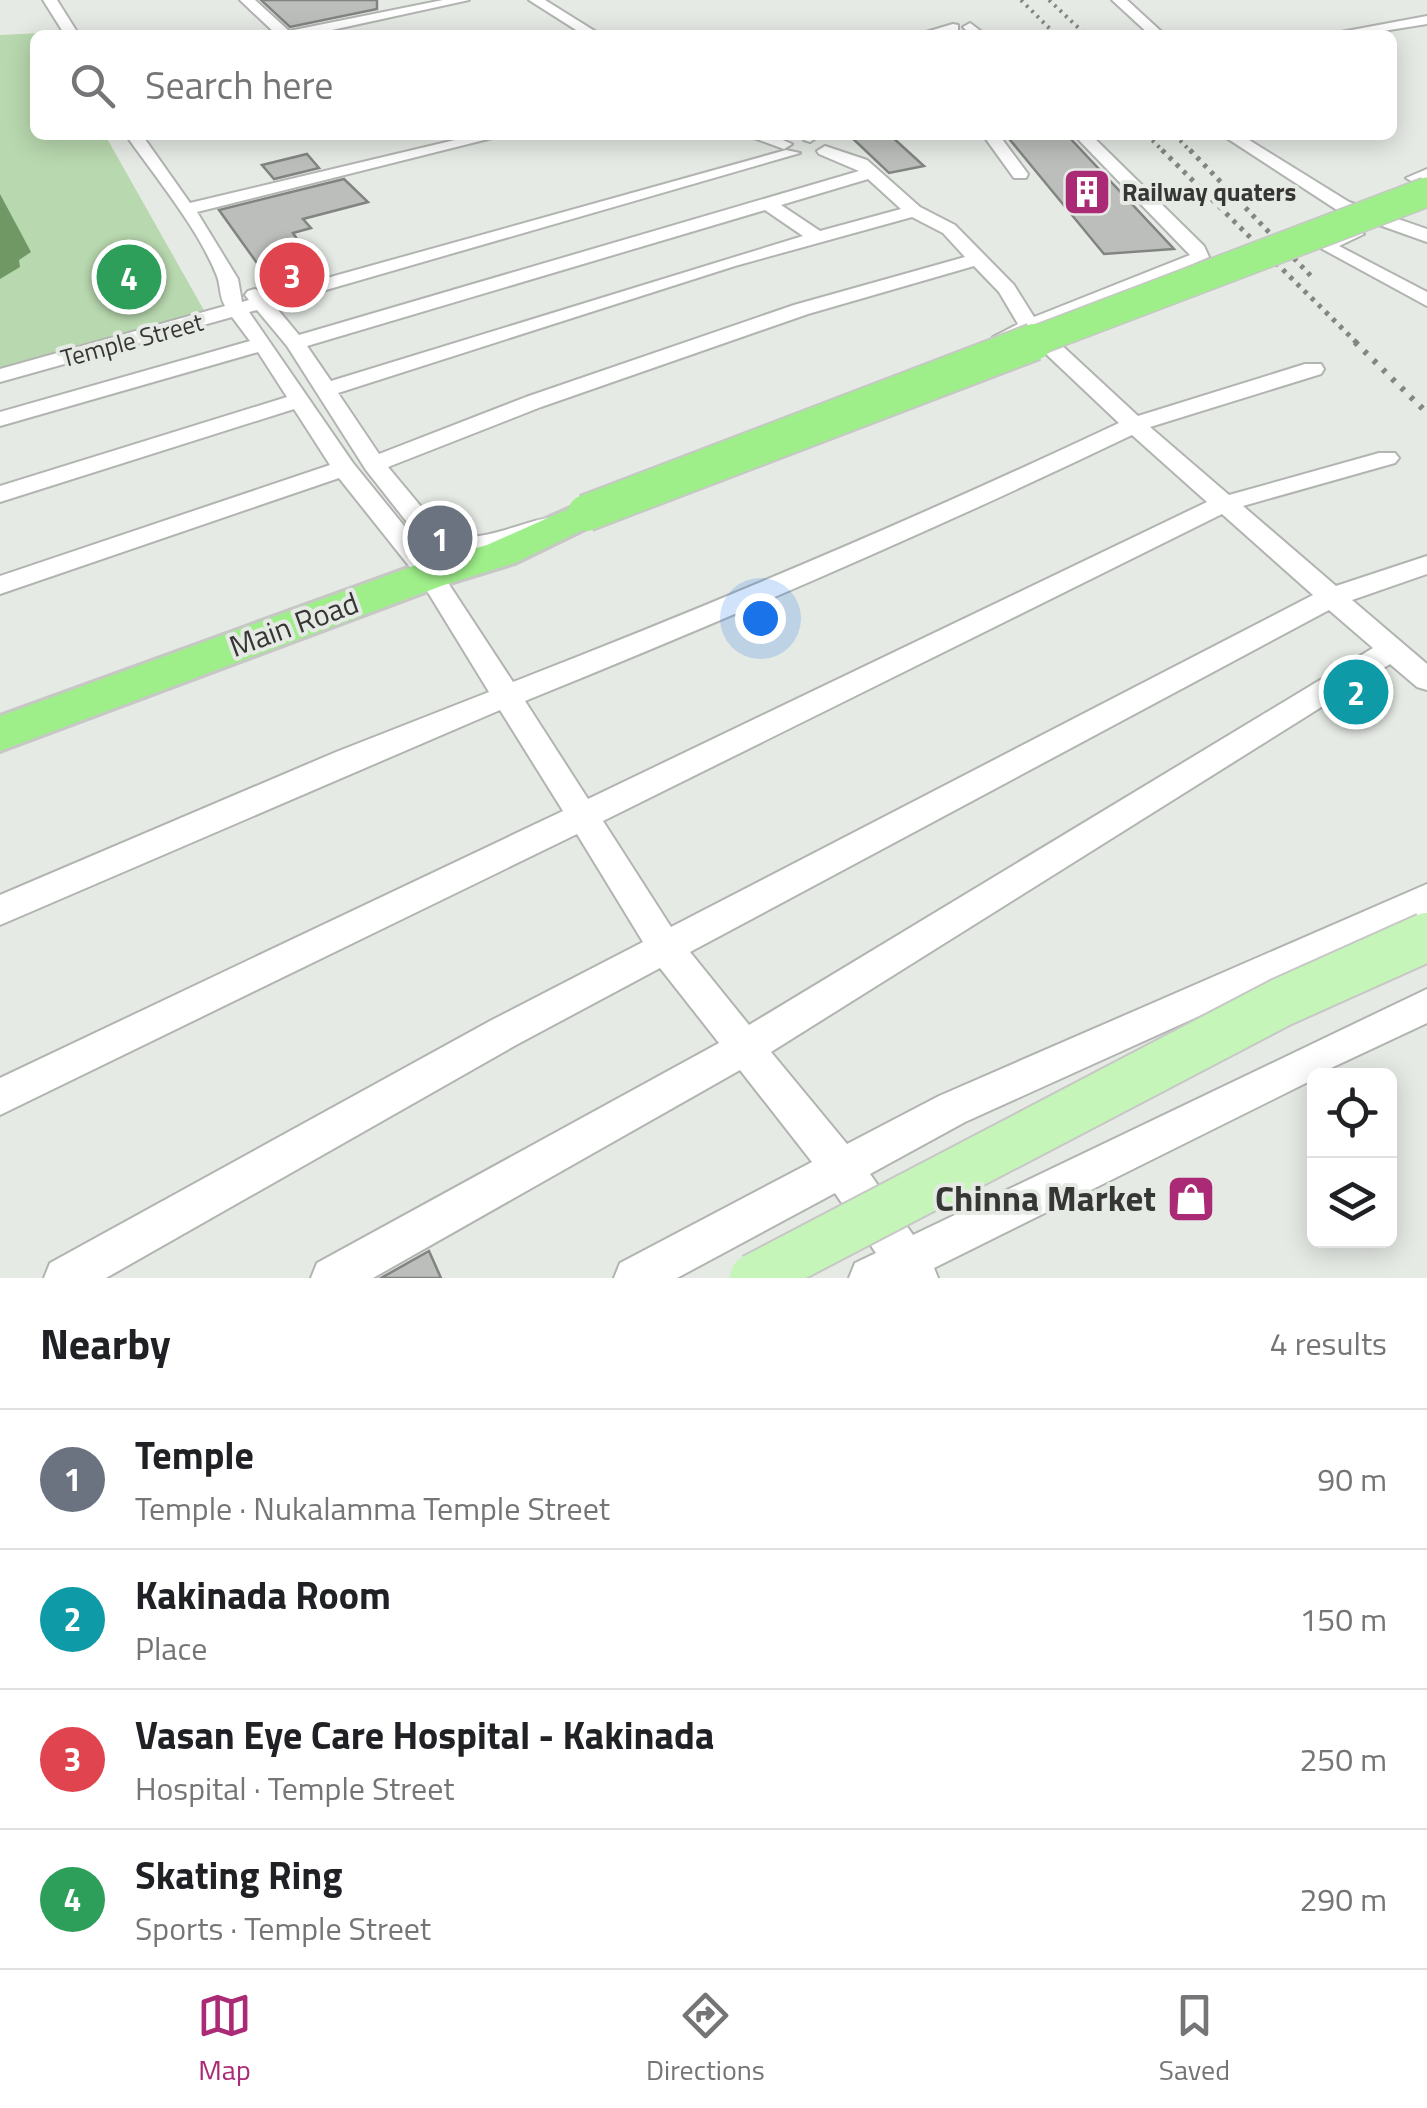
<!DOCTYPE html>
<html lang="en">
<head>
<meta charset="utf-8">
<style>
	:root { --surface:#fff; --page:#f2f2f2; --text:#202124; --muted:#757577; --line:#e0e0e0; --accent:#ab2a76 }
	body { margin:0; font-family:"Titillium Web",sans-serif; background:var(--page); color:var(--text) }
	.controls { position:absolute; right:30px; bottom:30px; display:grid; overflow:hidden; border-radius:15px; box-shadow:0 5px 25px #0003 }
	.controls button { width:90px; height:90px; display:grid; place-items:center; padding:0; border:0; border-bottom:2px solid var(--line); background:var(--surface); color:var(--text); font:50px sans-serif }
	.you { position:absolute; left:760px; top:618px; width:35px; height:35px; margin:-25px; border:8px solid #fff; border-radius:50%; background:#1a73e8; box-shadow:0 0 0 15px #1a73e833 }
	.badge { display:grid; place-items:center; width:65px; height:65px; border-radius:50%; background:var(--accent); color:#fff; font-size:32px; font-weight:700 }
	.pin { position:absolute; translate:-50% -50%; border:5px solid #fff; box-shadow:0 2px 10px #0006 }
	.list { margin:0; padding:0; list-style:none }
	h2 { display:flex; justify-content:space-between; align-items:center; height:130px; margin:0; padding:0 40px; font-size:42px }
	h2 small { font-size:32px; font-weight:400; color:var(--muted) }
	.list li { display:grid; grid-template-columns:65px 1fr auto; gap:30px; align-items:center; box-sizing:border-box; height:140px; padding:0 40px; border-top:2px solid var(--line) }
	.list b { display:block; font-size:38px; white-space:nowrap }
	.list p { margin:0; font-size:32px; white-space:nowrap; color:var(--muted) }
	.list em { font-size:32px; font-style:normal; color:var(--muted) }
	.icon { flex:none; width:55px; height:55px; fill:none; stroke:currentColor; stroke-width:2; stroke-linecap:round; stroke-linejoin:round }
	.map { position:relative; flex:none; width:1427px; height:1278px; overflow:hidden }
	.search { position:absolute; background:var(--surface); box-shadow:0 5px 25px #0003; left:30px; right:30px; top:30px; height:110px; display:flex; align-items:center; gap:25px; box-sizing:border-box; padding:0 35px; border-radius:15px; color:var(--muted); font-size:38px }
	.sheet { height:690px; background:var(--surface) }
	nav { display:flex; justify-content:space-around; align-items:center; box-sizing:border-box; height:140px; border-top:2px solid var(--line); background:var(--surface); font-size:28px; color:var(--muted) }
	nav a { display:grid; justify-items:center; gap:5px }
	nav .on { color:var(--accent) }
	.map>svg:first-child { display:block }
	.green { fill:#b8d8af }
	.water { fill:#6f9865 }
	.building { fill:#bbbeba; stroke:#818480; stroke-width:2.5 }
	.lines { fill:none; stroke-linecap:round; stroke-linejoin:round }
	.minor-casing { stroke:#b1b4b0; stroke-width:4 }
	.highway-casing { stroke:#c7c7c6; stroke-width:6 }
	.minor { fill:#fff; fill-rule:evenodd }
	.highway { fill:#9eee8a; fill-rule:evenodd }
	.rail-far2 { stroke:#838682; stroke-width:4; stroke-dasharray:2.5 5; stroke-linecap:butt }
	.rail-far1 { stroke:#838682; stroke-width:5; stroke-dasharray:4 6; stroke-linecap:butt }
	.rail { stroke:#838682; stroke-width:6; stroke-dasharray:4 9; stroke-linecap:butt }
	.major-bridge-casing { stroke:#c7c7c6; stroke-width:52; stroke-linecap:butt }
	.highway-bridge-far1-casing { stroke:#c7c7c6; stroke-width:32; stroke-linecap:butt }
	.highway-bridge-casing { stroke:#c7c7c6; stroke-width:40; stroke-linecap:butt }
	.major-bridge { stroke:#c5f5b9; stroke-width:48 }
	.highway-bridge-far1 { stroke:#9eee8a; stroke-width:29 }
	.highway-bridge { stroke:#9eee8a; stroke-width:36 }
	.labels { text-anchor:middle; stroke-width:8; stroke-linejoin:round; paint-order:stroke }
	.far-poi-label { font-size:25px; font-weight:bold; fill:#363735; stroke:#e6eae5; text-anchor:start }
	.far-street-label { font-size:25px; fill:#363735; stroke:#e6eae5 }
	.street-label { font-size:30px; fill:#363735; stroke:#e6eae5 }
	.near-poi-label { font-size:35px; font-weight:bold; fill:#363735; stroke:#e6eae5; text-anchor:end }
</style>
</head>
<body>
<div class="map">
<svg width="1427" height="1278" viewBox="0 0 1427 1278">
	<rect width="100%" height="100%" fill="#e6eae5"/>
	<path class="green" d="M41,33L35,35V135H105L210,321L0,373V35Z"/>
	<path class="water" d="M0,194L31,252L19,260L20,267L0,279Z"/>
	<path class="building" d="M261,0H377V9L290,27Z
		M849,135H890L924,166L889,173Z
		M1006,135H1067L1174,249L1104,254Z
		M307,154L319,168L274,179L262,165Z
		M344,179L368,202L303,219L311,228L293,233L319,273L272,284L219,210Z
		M429,1251L441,1278H381Z"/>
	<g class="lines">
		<g class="minor-casing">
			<path id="minor" d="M43,0H57L79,35H65Z
				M240,0H255L289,31L443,0H469L309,35H277Z
				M529,0H545L601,35H584Z
				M1112,0H1127L1165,35H1150Z
				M1427,16V24L1358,35H1325Z
				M970,23L986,35H971L963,27Z
				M953,24L958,25V31L916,35Z
				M126,135H142L190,203L476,135H504L197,212L238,279L242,302L249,300L245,295L248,291L255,289L266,295L786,150L800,153L274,305L299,335L859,171L819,154L817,151L825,146L867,160L920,207L955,225L1014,285L1034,317L1190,255L1074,135H1091L1204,246L1209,257L1043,328L1138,416L1305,364H1321L1324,369L1321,374L1150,427L1229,495L1379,453H1395L1399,458L1395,463L1243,506L1336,586L1427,556V574L1352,600L1427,664V690L1417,687L1390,664L771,1052L847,1144L939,1096L1427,884V913L965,1122L870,1174L913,1235L1427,989V1023L1314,1076V1079L934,1268L938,1278H849L855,1263L876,1253L835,1193L677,1278H614L620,1263L812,1162L740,1070L373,1278H311L317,1263L719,1043L660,968L516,1045L106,1278H44L50,1263L490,1021L643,942L577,834L0,1115V1078L563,811L500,710L0,925V895L336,752L489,692L421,581L339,478L0,594V576L330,465L294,409L0,502V486L287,397L258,352L0,426V412L250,341L232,317L0,382V369L225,306C219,296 221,287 217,276C198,228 156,178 126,135ZM868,179L901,209L820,231L781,205ZM765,210L803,236L331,381L307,346ZM912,217L943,233L965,257L794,305L526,397L379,454L338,393L735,266ZM974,266L999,292L1018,324L993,337L996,341L1003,343L1026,335L1119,423C920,517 718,602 513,682L439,569L353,463L249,312L257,310L287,346L366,470L425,545L448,553H476L557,532L560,526L548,518C515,524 476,546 443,533L388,467L541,407L808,314ZM1132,435L1207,502L588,799L525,701C730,618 932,531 1132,435ZM1222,514L1313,595L671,927L603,821ZM1329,610L1373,648L749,1025L690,952Z
				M746,135H771L792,144L784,149Z
				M803,135H820L810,142L804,140Z
				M983,135H999L1028,174L1026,178H1014Z
				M1222,135H1241L1349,202L1427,229V242L1337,210Z
				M1427,169V180L1415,183L1406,178Z
				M1355,229L1364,234L1339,246L1427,292V306L1315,245Z"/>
		</g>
		<g class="highway-casing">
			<path id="highway" d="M586,501L599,504L605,513L599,522L515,563L444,585L0,751V716L416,565L487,545Z"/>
		</g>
		<use href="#minor" class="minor"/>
		<use href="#highway" class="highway"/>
		<path class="rail-far2" d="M1021,0L1056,35
			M1049,0L1086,35
			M1147,135L1165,153
			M1175,135L1192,153"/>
		<path class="rail-far1" d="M1162,150L1358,344
			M1190,150L1311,276"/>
		<path class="rail" d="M1355,342L1427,413"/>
		<g class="major-bridge-casing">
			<path id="major-bridge" d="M754,1278L1282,1002L1427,937"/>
		</g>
		<g class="highway-bridge-far1-casing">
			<path id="highway-bridge-far1" d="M1027,344L1427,192"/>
		</g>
		<g class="highway-bridge-casing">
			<path id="highway-bridge" d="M586,513L1034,342"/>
		</g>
		<use href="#major-bridge" class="major-bridge"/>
		<use href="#highway-bridge-far1" class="highway-bridge-far1"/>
		<use href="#highway-bridge" class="highway-bridge"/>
	</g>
	<defs>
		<g id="building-square" transform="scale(2.5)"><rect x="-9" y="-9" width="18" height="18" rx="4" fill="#ab2a76" stroke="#e6eae5"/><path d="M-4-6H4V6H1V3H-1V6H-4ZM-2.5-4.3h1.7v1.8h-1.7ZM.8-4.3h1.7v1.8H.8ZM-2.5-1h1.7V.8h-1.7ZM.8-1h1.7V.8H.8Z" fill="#fff"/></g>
		<g id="shop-square" transform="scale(2.5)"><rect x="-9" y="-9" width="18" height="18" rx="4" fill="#ab2a76" stroke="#e6eae5"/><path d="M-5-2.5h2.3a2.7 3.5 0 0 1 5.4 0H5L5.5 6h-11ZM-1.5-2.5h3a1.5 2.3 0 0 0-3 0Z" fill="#fff"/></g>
	</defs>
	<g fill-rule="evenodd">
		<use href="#building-square" x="1087" y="192"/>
		<use href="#shop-square" x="1191" y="1199"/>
	</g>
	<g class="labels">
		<g class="far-poi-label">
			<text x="1122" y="201">Railway quaters</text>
		</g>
		<g class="far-street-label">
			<text transform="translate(132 340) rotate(-15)" y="9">Temple Street</text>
		</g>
		<g class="street-label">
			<text transform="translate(294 625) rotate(-20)" y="10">Main Road</text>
		</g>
		<g class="near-poi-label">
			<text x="1156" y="1211">Chinna Market</text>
		</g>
	</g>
</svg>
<div class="controls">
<button><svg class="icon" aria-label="locate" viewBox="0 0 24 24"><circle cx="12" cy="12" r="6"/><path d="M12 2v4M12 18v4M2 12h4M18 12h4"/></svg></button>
<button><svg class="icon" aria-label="layers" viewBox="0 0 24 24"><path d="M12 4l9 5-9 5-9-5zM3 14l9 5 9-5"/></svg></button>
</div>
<div class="you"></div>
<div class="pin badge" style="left:440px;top:538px;background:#6b7280">1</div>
<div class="pin badge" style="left:1356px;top:692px;background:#0f9aa8">2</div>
<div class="pin badge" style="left:292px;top:275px;background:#e0444e">3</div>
<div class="pin badge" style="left:129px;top:277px;background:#2e9e5b">4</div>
<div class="search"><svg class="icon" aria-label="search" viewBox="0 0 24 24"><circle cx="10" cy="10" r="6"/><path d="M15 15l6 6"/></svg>Search here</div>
</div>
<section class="sheet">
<h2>Nearby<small>4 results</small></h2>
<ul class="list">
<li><span class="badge" style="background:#6b7280">1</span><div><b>Temple</b><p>Temple · Nukalamma Temple Street</p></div><em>90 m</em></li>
<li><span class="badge" style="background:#0f9aa8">2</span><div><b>Kakinada Room</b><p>Place</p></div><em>150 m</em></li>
<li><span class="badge" style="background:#e0444e">3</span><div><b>Vasan Eye Care Hospital - Kakinada</b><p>Hospital · Temple Street</p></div><em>250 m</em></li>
<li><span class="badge" style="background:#2e9e5b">4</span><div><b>Skating Ring</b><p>Sports · Temple Street</p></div><em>290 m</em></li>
</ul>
</section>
<nav>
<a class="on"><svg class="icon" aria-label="map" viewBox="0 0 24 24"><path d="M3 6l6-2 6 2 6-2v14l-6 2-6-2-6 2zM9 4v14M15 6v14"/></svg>Map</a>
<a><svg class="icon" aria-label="directions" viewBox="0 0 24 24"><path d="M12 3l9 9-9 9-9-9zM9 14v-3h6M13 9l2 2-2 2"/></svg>Directions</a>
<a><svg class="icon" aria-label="saved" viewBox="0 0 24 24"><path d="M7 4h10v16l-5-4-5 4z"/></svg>Saved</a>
</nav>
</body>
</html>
